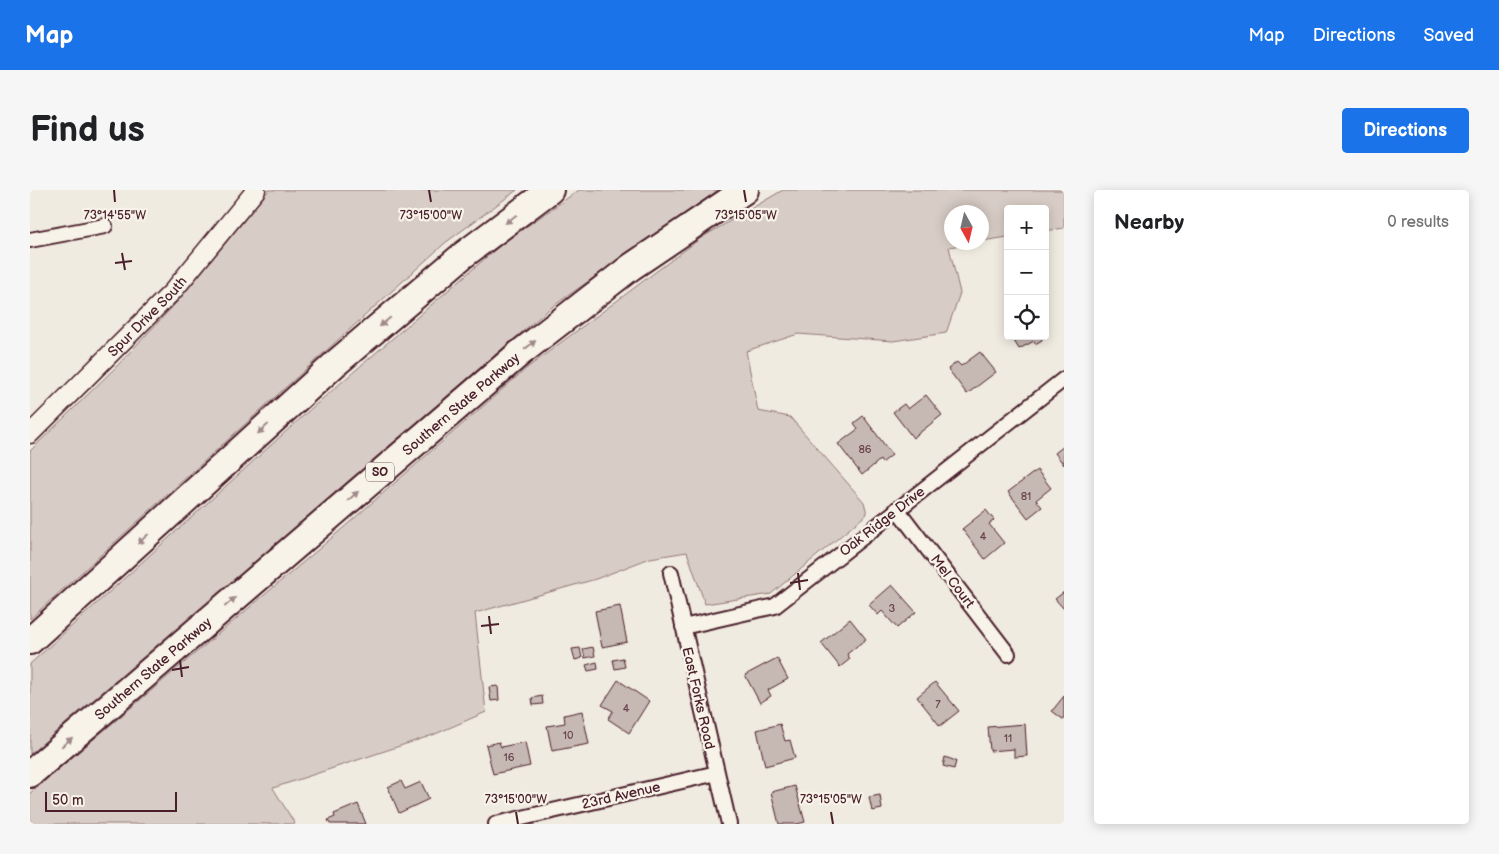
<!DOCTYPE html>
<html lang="en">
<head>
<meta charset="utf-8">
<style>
	:root { --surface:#fff; --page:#f6f6f6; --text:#202124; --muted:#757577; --line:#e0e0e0; --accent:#1a73e8 }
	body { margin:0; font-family:"Balsamiq Sans",sans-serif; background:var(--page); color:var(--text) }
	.controls { position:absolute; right:15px; top:15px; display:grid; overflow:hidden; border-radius:5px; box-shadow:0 2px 12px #0003 }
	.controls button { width:45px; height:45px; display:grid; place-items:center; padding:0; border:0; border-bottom:1px solid var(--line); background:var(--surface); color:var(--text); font:25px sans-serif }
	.compass { position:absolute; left:914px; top:15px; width:45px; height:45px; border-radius:50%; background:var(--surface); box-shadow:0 2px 12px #0003; rotate:172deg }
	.scale { position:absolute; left:15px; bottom:12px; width:132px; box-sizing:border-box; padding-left:5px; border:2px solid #4a1f2b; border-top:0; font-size:14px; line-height:18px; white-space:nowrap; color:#4a1f2b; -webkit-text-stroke:4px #f7f3e8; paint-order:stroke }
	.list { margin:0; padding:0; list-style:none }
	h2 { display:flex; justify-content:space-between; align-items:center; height:65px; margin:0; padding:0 20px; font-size:21px }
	h2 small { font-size:16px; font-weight:400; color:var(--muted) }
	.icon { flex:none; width:28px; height:28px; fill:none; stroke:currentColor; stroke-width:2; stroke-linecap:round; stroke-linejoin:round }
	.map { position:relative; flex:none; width:1034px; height:634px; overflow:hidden; border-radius:5px }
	header { display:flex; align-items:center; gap:30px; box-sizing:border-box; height:70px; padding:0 25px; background:var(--accent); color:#fff }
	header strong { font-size:24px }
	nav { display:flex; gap:28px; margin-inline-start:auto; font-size:18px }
	.intro { display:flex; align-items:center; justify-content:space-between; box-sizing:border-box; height:120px; padding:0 30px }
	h1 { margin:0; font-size:35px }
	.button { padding:12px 22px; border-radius:5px; background:var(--accent); color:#fff; font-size:18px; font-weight:700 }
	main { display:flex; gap:30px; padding:0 30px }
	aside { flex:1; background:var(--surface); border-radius:5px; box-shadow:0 2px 12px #0003 }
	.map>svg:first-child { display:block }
	.green { fill:#d8cdc6; stroke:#917678 }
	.building { fill:#c6b8b3; stroke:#4a1f2b }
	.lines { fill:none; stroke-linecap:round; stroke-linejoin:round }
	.minor-casing { stroke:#4a1f2b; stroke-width:18 }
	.tertiary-casing { stroke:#4a1f2b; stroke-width:21 }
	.motorway-casing { stroke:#4a1f2b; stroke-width:30 }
	.minor { stroke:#f7f3e8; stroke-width:14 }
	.tertiary { stroke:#f7f3e8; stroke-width:18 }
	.motorway { stroke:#f7f3e8; stroke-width:26 }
	.oneway { fill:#a0898a }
	.ticks { fill:none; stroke:#4a1f2b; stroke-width:2 }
	.labels { text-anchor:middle; stroke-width:4.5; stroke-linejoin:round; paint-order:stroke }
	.number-label { font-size:11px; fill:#69454d }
	.shield { fill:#f7f3e8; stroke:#7e5f64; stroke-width:1 }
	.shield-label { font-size:12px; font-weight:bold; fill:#4a1f2b }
	.street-label { font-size:14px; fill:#4a1f2b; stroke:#f7f3e8 }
	.ticks-label { font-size:12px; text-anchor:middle; fill:#4a1f2b; stroke:#f7f3e8; stroke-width:4.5; stroke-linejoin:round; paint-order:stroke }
</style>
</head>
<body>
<header>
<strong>Map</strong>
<nav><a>Map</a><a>Directions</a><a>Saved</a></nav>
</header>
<div class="intro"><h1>Find us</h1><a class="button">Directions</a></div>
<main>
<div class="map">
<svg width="1034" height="634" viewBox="0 0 1034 634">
	<rect width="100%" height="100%" fill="#f0ebe0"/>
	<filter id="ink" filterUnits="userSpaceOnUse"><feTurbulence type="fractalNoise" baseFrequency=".02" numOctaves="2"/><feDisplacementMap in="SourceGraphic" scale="10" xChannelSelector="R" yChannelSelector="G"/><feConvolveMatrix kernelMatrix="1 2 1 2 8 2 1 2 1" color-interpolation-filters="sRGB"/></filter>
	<g filter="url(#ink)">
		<path class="green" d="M239,0H487L415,53L0,429V261L87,176L148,111Z
			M549,0H688L519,119L0,564V474L283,217L473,53Z
			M753,0H1034V38L1015,41V19H978V47L952,51V22H922V52L945,53L919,57L930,103L916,143L863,151L768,144L716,161L728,221L760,227L834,312L837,324L741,404L675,414L657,362L620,368L566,389L445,423L456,522L403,545L243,598L265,634H0V603L290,358L497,178L671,48Z"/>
		<path class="building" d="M981,146H1011L1012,150L1005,154L1004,151L989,159Z
			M950,162L966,182L937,204L918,179L927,172L931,176Z
			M896,205L912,225L883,248L863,222L874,214L878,219Z
			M833,226L862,265L852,273L850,270L832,285L808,254L828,239L824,233Z
			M1034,256V275L1025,263Z
			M1007,280L1021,298L1006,310L1012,317L998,328L978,302Z
			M956,320L964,330L959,334L974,353L955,369L932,339Z
			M862,395L886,422L867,438L852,421L848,425L839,415Z
			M1034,402V419L1025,409Z
			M590,416L597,452L572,457L565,421Z
			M820,429L836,449L817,464L820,469L810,477L791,453Z
			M563,457L565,466L555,468L553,459Z
			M550,458L552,468L545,470L542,459Z
			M593,468L595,477L585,479L583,470Z
			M747,468L758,489L738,500L741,506L730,513L715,485Z
			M567,472L568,479L558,481L556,475Z
			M588,490L619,511L599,543L578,529L583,521L572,515Z
			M905,492L929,521L910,536L887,507Z
			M468,496L469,510L461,511L459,497Z
			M512,506L513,514L503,515L502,508Z
			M1034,506V530L1022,521Z
			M552,521L559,554L522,561L517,536L535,533L534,525Z
			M750,534L755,551L760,550L765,568L735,576L727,540Z
			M995,534L997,566L984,567V559L960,561L958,537Z
			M469,552L471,557L495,552L500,576L463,584L456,555Z
			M915,567L926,571L924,579L913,576Z
			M371,591L375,599L391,592L399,609L369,623L358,597Z
			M765,596L775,632L767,634H749L741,602Z
			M850,605L852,619L842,621L839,607Z
			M328,614L336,634H300L298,630L305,627L304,624Z"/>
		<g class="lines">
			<g class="minor-casing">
				<path id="minor" d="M0,50L75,36
					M867,319L978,464
					M641,383L699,634
					M653,437L745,416L1034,189
					M466,634L687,583"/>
			</g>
			<g class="tertiary-casing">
				<g id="tertiary">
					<path id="s1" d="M0,244L143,101L226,0"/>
				</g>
			</g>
			<g class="motorway-casing">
				<g id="motorway">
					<path d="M0,451L306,173L432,66L520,0"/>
					<path id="s2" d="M0,584L490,163L601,77L715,0"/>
				</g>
			</g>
			<use href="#minor" class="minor"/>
			<use href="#tertiary" class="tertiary"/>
			<use href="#motorway" class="motorway"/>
		</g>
		<defs><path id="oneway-solid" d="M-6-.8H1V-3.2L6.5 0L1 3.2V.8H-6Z" transform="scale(1.25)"/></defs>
		<g class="oneway">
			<use href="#oneway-solid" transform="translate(481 29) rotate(143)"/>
			<use href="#oneway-solid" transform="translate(355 132) rotate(140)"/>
			<use href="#oneway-solid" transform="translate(500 155) rotate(-38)"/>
			<use href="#oneway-solid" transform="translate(233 239) rotate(138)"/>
			<use href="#oneway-solid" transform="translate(323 306) rotate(-41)"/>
			<use href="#oneway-solid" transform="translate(113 349) rotate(138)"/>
			<use href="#oneway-solid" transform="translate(200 412) rotate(-41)"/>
			<use href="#oneway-solid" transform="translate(37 552) rotate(-40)"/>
		</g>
	</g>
	<path class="ticks" d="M84,0L85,12M399,0L401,12M714,0L716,12M92,63L95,80M85,73L102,71M768,383L770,400M760,393L778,390M459,426L461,444M451,436L469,434M150,470L152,487M142,480L159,477M486,622L488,634M801,622L803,634"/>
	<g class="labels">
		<g class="number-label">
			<text x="835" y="263">86</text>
			<text x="996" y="310">81</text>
			<text x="953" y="350">4</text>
			<text x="862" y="422">3</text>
			<text x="908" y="518">7</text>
			<text x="596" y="522">4</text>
			<text x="538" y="549">10</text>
			<text x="978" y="552">11</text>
			<text x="479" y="571">16</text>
		</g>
		<rect class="shield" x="336" y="272.5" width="28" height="19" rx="4"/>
		<g class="shield-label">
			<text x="350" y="286">SO</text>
		</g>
		<g class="street-label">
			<text dy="5" stroke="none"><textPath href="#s1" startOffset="166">Spur Drive South</textPath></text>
			<text dy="5" stroke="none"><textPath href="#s2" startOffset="568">Southern State Parkway</textPath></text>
			<text transform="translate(852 331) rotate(-38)" y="5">Oak Ridge Drive</text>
			<text transform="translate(923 391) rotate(53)" y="5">Mel Court</text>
			<text dy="5" stroke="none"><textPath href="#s2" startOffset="162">Southern State Parkway</textPath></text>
			<text transform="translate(669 508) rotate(77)" y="5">East Forks Road</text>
			<text transform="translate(591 605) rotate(-13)" y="5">23rd Avenue</text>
		</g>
	</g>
	<g class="ticks-label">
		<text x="85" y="29">73°14'55"W</text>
		<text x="401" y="29">73°15'00"W</text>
		<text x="716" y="29">73°15'05"W</text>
		<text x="486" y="613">73°15'00"W</text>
		<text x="801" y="613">73°15'05"W</text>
	</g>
</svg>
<div class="controls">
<button>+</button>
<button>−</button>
<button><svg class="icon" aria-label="locate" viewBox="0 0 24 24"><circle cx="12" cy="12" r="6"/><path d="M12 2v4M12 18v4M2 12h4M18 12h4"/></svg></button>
</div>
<svg class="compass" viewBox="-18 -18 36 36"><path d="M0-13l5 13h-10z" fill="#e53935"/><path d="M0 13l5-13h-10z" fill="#757577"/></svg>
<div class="scale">50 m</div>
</div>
<aside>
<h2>Nearby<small>0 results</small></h2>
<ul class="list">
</ul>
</aside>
</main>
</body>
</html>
